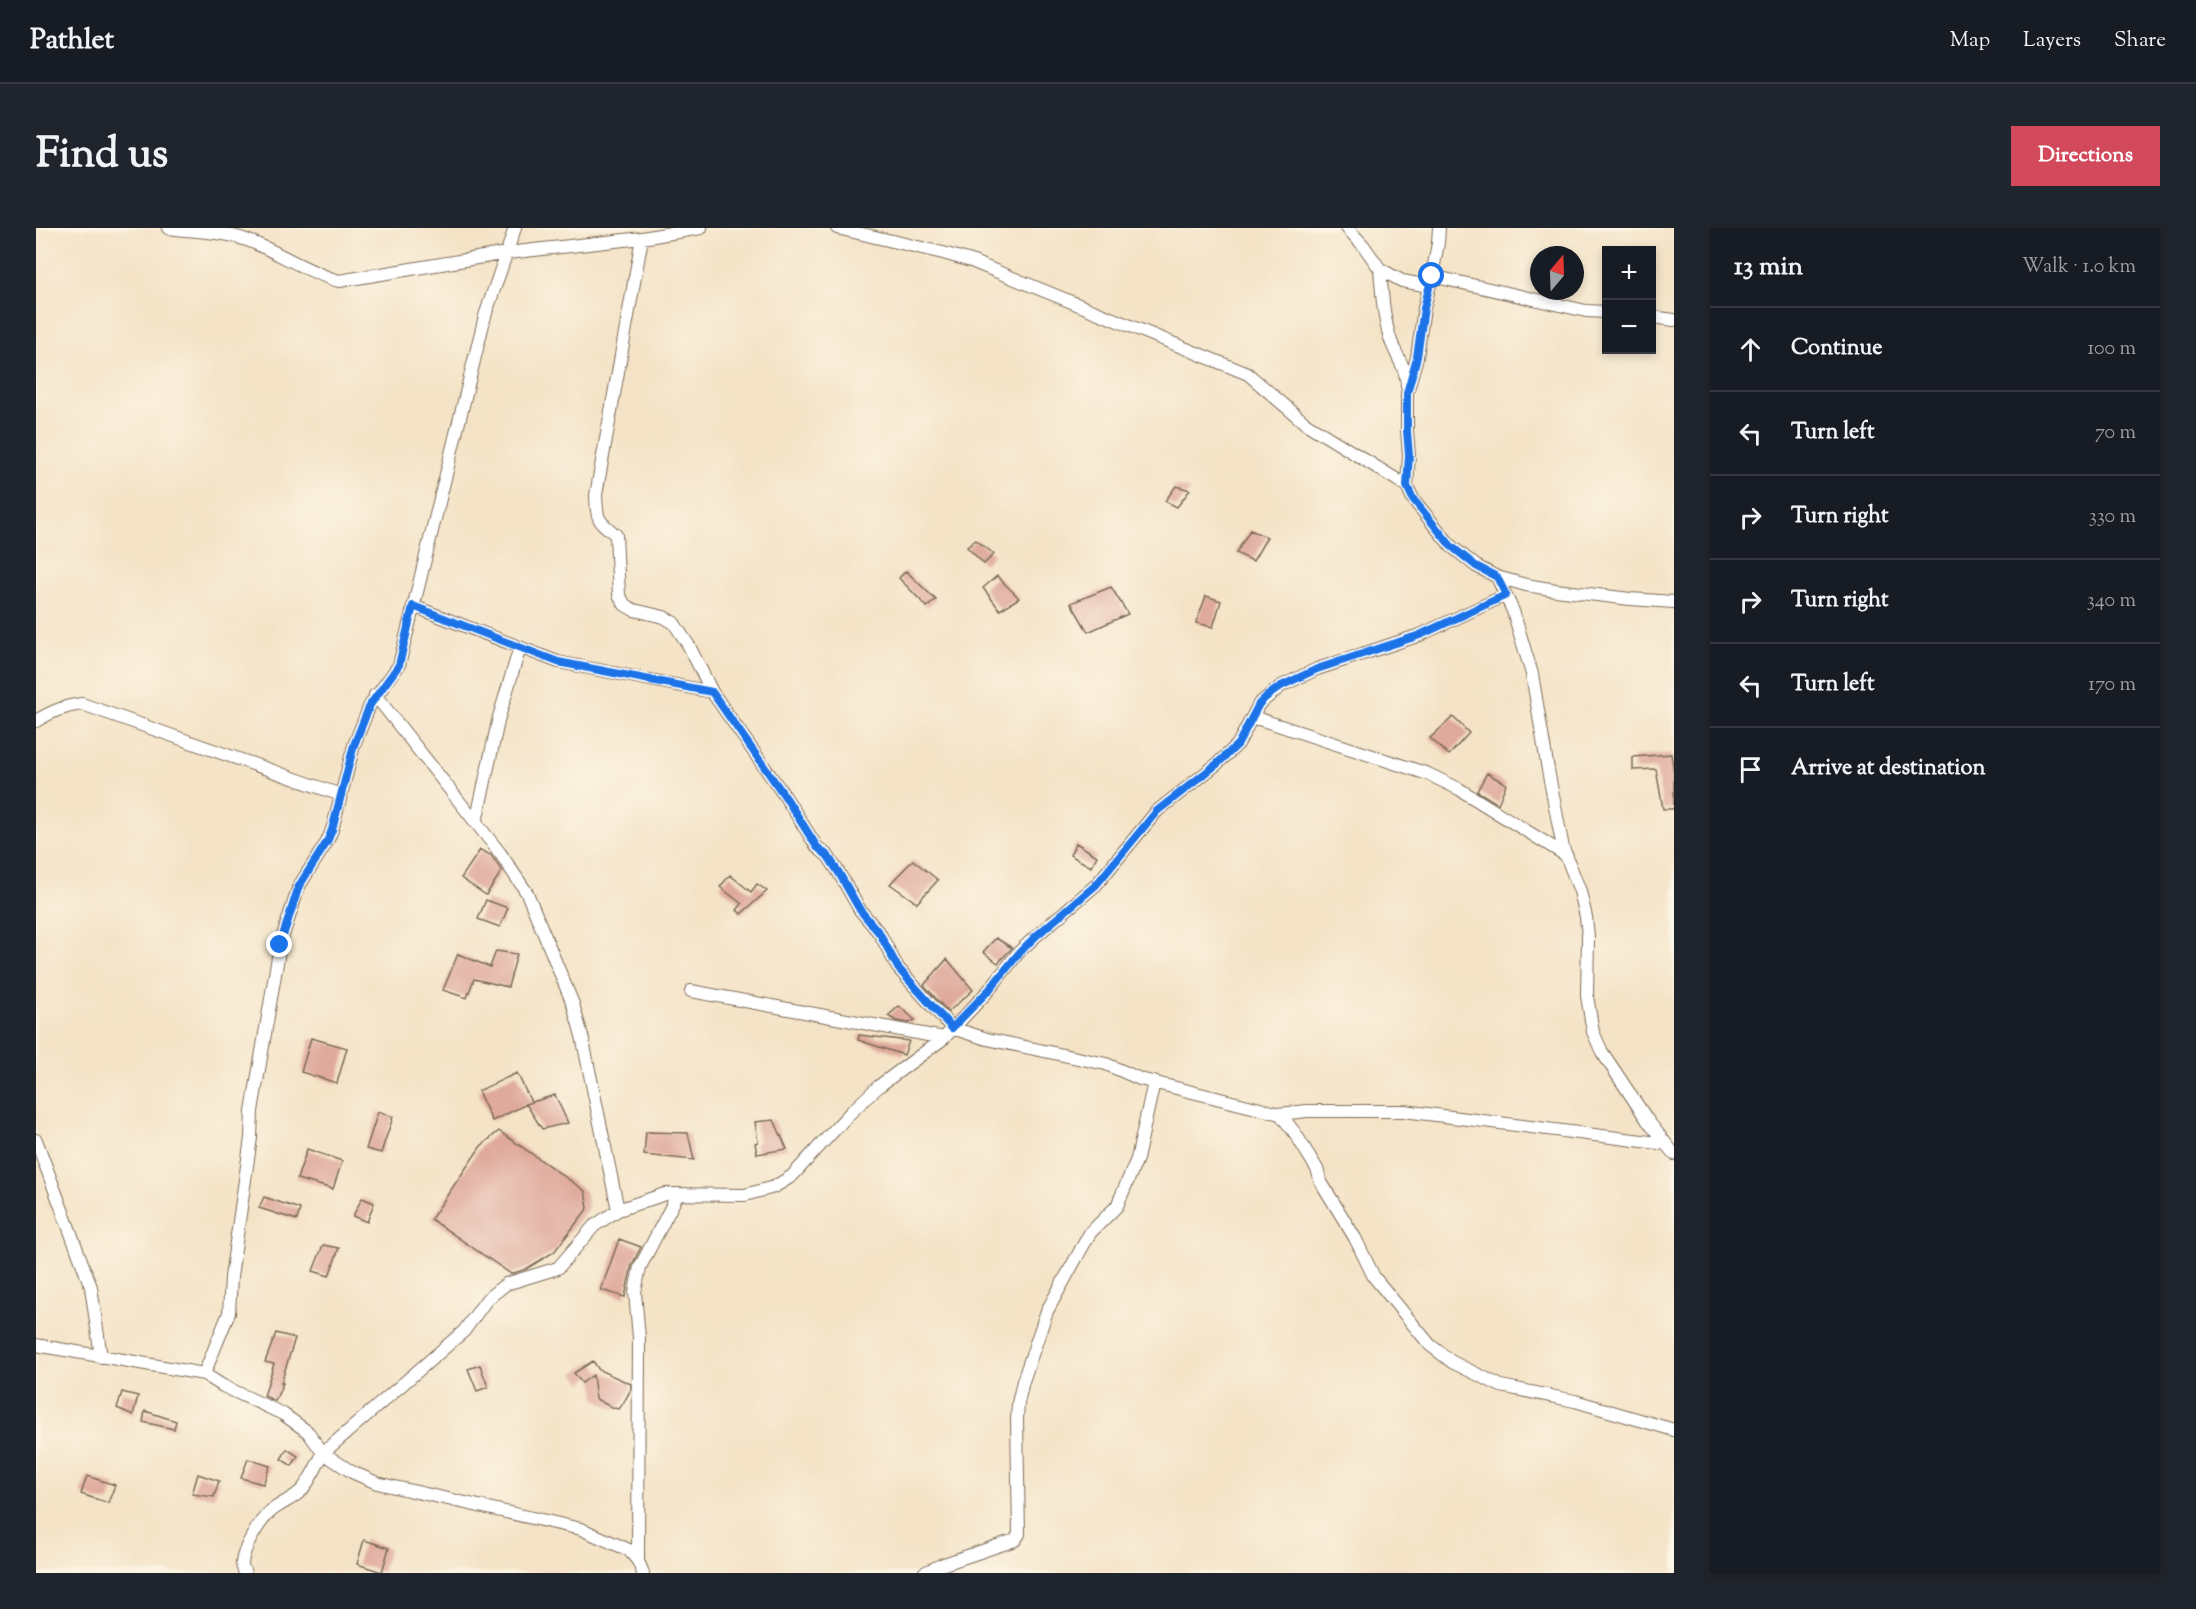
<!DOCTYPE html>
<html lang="en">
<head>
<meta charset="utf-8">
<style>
	:root { --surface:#171b24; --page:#20242c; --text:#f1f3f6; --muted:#9ea1a6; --line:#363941; --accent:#d1495b }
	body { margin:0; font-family:"Sorts Mill Goudy",serif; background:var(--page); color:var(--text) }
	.controls { position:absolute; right:18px; top:18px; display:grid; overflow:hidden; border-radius:0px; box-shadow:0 3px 9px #0003 }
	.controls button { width:54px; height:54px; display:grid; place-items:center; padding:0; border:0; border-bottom:2px solid var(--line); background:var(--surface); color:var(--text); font:30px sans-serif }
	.compass { position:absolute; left:1494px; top:18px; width:54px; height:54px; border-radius:50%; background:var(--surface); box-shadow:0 3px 9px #0003; rotate:19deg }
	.stop { position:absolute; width:18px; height:18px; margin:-14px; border:4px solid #1a73e8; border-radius:50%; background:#fff }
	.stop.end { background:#1a73e8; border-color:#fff; box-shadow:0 2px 6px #0008 }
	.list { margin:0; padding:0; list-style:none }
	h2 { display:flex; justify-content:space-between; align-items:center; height:78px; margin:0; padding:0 24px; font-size:26px }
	h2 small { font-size:20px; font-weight:400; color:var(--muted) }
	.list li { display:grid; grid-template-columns:39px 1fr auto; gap:18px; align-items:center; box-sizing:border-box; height:84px; padding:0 24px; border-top:2px solid var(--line) }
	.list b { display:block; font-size:22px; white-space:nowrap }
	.list em { font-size:20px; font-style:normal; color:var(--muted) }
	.icon { flex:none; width:33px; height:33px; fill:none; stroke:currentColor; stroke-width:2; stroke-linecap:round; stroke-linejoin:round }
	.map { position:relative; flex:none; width:1638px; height:1345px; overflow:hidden; border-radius:0px }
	header { display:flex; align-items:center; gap:36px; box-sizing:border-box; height:84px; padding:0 30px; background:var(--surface); border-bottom:2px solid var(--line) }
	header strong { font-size:28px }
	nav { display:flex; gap:33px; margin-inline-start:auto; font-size:21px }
	.intro { display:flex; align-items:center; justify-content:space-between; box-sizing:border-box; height:144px; padding:0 36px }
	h1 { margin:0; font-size:42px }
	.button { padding:15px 27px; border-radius:0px; background:var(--accent); color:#fff; font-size:21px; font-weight:700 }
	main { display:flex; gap:36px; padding:0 36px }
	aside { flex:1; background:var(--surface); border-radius:0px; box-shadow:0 3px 9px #0003 }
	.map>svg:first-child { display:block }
	.building { fill:#dfa99b }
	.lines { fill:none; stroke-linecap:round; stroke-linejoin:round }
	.street-casing { stroke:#7c6b59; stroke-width:14 }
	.street { stroke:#fff; stroke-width:12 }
	.route { stroke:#1a73e8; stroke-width:8 }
</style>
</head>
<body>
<header>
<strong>Pathlet</strong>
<nav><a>Map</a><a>Layers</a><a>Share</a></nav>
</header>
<div class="intro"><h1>Find us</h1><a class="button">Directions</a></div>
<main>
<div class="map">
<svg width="1638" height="1345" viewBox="0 0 1638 1345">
	<rect width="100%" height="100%" fill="#fcf5e5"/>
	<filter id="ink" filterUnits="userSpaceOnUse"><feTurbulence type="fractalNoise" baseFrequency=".0167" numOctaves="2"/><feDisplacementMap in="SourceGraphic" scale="12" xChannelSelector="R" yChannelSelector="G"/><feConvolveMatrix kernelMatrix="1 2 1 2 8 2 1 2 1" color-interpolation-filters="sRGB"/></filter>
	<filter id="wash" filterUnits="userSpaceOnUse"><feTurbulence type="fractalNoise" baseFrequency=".008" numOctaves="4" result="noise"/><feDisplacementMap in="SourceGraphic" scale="24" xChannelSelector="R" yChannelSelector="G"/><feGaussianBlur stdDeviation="1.35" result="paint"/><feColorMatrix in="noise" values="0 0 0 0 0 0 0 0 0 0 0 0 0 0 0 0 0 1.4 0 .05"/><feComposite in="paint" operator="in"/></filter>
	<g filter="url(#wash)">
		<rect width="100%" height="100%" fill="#f4e3c6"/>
		<g id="blocks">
			<path class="building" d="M1140,258L1154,262L1141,279L1129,273Z
				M1214,302L1231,309L1217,333L1200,325Z
				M940,312L958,326L948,336L931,319Z
				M870,343L900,372L891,379L863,350Z
				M961,348L983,370L964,382L947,360Z
				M1075,359L1092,386L1052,404L1035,375Z
				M1170,368L1185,373L1177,399L1160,395Z
				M1417,489L1433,505L1413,527L1394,510Z
				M1635,526L1638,545V581H1627L1620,541L1597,542V529Z
				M1451,545L1470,556L1462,576L1441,563Z
				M1040,615L1061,628L1055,639L1034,627Z
				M444,622L455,627L466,643L450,667L425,650Z
				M877,632L902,652L881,675L854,656Z
				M694,647L715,664L721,656L731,663L705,686L701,682L706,676L684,659Z
				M450,672L472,680L464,699L442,691Z
				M960,710L976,720L962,735L947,724Z
				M460,723L481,726L472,759L438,751L431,770L407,762L422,726L454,739Z
				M911,731L937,762L912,784L888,757Z
				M863,778L879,792L873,795L860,793L852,788Z
				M823,807L873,813L868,827L822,812Z
				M275,810L311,820L301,855L265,844Z
				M481,845L495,874L456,893L442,863Z
				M519,867L532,895L506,901L490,876Z
				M342,884L357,889L345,925L330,921Z
				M738,892L751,921L721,926L719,915L722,914L719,894Z
				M463,903L549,963L552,980L518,1024L490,1041L475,1046L395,991L445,918Z
				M610,904L652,905L658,932L608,927Z
				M271,921L306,933L297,961L261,951Z
				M228,969L264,981L261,992L223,980Z
				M326,970L338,975L331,994L317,988Z
				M583,1011L605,1019L596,1037L589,1069L565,1062Z
				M287,1017L303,1020L293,1048L277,1043Z
				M240,1105L259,1110L245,1155H247L239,1173L228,1168L238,1136L229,1134Z
				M557,1133L563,1142L595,1156V1161L588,1174L583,1181L577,1180L560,1171L557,1147L546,1155L538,1145Z
				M444,1137L452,1159L441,1163L432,1141Z
				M86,1164L102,1168L97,1187L81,1180Z
				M109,1183L140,1193L138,1201L107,1194Z
				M251,1221L262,1228L256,1238L245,1231Z
				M212,1231L234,1238L227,1256L205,1250Z
				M162,1246L183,1253L178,1269L156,1266Z
				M51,1248L79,1257L72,1275L45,1266Z
				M328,1312L353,1320L346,1344L321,1336Z"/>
		</g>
	</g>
	<g filter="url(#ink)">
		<use href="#blocks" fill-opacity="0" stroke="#7c6b59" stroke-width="1.5"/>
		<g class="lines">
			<g class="street-casing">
				<path id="street" d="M132,0C153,3 176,3 197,8C234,17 266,43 303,53L471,25L606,10L665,0
					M801,0L907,25L935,33L1212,146L1269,195L1371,258
					M1311,0L1327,17L1344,41L1366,53L1393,58
					M1403,0L1402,15L1396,48L1388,80L1381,129L1371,165V203L1373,227L1371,258L1377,271L1415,318L1440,338L1461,349L1490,357L1520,362L1594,371L1638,374
					M606,10L560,267C561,292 561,292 580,307L583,367L589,377L598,382L628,389L638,395L653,418L676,464L750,570L781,619L792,628L803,645L824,682L844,706L862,740L916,800L951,811L1070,836L1104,851L1244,886L1271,883H1368L1630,916
					M1344,41C1346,64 1347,88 1354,110C1359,127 1371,140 1371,158
					M1396,48L1550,83L1570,84
					M1616,89L1638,92
					M1461,349L1477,383L1496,446L1512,542L1527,620L1544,663L1550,689L1552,709L1551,768L1557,804L1566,824L1612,893L1638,926
					M377,378L522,434L676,464
					M339,467L464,625L491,665L537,776L546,808L582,982
					M1217,489L1392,546L1423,561L1531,628
					M0,493C15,484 28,478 46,476L305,567
					M440,594L463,489L484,419
					M655,763L908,810
					M1244,886L1259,905L1281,941L1285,954L1319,1010L1338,1049L1394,1117L1416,1134L1465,1158L1539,1173L1638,1202
					M0,912L55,1059L65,1129
					M0,1117L168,1146L187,1158L247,1186L272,1204L287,1225L316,1244L341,1255L545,1301L593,1322L602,1333L607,1345
					M168,1146L193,1085L195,1049L215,910L216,883L244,717L263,658L291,614L296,602L318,517L334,477L363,437L449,88L479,0
					M602,1333L603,1110L599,1064L604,1039L642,966
					M209,1345C208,1342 206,1339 206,1336C206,1322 224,1292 235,1283C245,1275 257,1271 266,1262C275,1251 281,1238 287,1225L428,1103L451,1071L470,1056L522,1040L558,998L582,982L629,966L709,967L738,959L756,948L814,885L843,858L908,810L953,762L983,724L1000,708L1060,657L1121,583L1181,536L1202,516L1223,476L1245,458L1281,441L1384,407L1470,367
					M888,1345L905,1337L979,1312L983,1306L981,1192L982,1175L987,1153L1011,1083L1054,1005L1081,978L1101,931L1118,854"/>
			</g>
			<use href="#street" class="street"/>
		</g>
	</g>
	<g class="lines" filter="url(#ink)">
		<path class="route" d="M244,717L263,658L291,614L296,602L318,517L334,477L363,437L377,378L522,434L676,464L750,570L781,619L792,628L803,645L824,682L844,706L862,740L916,800L953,762L984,724L1000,708L1060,657L1121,583L1181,536L1202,516L1223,476L1230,469L1245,458L1281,441L1384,407L1470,367L1461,349L1440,338L1415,318L1377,271L1371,258L1373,227L1371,203V165L1381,129L1388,80L1396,48"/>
	</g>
</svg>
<div class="controls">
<button>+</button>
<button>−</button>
</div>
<svg class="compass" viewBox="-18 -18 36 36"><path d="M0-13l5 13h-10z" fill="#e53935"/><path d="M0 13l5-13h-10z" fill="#9ea1a6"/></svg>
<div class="stop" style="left:1396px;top:48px"></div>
<div class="stop end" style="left:244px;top:717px"></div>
</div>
<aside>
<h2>13 min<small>Walk · 1.0 km</small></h2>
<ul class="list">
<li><svg class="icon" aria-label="ahead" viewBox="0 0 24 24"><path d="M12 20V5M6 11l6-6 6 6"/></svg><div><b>Continue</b></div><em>100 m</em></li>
<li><svg class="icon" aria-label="left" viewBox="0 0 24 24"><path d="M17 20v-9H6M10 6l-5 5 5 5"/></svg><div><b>Turn left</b></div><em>70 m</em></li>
<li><svg class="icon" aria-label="right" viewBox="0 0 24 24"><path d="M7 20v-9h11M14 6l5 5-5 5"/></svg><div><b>Turn right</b></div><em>330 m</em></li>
<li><svg class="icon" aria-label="right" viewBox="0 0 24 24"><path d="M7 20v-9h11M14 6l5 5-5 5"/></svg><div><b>Turn right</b></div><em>340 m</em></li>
<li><svg class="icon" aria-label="left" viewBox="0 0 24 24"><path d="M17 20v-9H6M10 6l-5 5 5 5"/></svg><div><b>Turn left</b></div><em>170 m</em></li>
<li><svg class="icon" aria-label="arrive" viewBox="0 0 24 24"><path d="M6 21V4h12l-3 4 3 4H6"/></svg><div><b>Arrive at destination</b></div></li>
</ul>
</aside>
</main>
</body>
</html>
